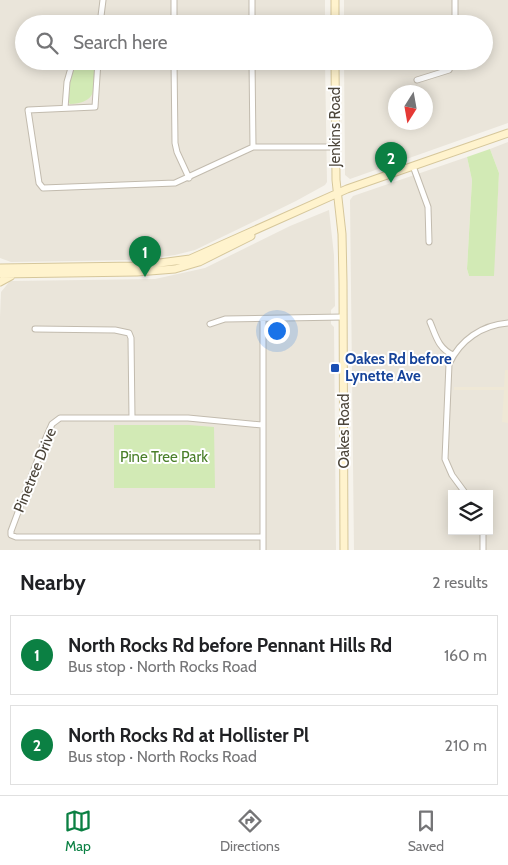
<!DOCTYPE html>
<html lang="en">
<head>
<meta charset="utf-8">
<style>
	:root { --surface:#fff; --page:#f6f6f6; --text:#202124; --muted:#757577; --line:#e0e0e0; --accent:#0b8043 }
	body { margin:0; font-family:Cabin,sans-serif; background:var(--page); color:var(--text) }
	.controls { position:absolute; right:15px; bottom:15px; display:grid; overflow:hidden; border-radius:0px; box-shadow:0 2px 12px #0003 }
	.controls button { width:45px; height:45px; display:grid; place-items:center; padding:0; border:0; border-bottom:1px solid var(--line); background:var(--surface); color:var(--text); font:25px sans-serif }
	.compass { position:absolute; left:388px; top:85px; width:45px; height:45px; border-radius:50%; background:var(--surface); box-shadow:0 2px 12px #0003; rotate:191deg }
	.you { position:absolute; left:276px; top:330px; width:18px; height:18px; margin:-12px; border:4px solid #fff; border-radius:50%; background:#1a73e8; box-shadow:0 0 0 8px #1a73e833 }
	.badge { display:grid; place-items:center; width:32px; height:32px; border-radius:50%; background:var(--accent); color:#fff; font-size:16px; font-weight:700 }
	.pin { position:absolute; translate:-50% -41px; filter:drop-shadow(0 1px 2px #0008) }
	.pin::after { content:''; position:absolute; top:26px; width:18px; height:15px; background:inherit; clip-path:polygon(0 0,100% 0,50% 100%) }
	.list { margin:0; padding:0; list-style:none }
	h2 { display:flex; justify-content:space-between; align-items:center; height:65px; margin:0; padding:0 20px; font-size:21px }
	h2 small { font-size:16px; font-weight:400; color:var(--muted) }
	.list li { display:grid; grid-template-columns:32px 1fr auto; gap:15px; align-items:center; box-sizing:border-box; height:80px; margin:0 10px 10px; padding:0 10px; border:1px solid var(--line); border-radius:0px }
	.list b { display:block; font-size:19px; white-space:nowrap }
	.list p { margin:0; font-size:16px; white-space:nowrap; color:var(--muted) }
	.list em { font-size:16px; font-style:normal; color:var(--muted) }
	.icon { flex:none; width:28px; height:28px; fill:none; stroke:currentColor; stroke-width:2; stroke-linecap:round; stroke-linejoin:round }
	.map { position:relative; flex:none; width:508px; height:550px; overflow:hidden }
	.search { position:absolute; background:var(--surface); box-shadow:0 2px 12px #0003; left:15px; right:15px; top:15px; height:55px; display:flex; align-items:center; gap:12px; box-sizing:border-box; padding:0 18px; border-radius:28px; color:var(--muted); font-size:19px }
	.sheet { height:245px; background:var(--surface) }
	nav { display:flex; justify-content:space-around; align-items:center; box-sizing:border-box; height:70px; border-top:1px solid var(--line); background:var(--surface); font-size:14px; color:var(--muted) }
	nav a { display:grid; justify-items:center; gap:2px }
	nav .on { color:var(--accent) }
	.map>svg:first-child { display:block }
	.residential { fill:#eae5da; fill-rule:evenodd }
	.education { fill:#efe8d6 }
	.green { fill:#d2eab5 }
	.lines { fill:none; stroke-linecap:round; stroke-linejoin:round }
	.street-casing { stroke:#c2bbae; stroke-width:7 }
	.secondary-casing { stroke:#d6c79b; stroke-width:9 }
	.street { stroke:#fff; stroke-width:5 }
	.secondary { stroke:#fff3cd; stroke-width:7 }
	.transit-dot { fill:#1a4fb4; stroke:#fff; stroke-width:2 }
	.labels { text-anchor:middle; stroke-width:4; stroke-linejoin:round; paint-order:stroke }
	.street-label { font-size:15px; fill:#4b4439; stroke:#fff }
	.transit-label { font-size:15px; font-weight:bold; fill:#164399; stroke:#fff; text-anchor:start }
	.park-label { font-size:15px; fill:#4a7f2a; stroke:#fff }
</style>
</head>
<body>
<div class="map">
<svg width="508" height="550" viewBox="0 0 508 550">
	<rect width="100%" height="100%" fill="#f6f3ec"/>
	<path class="residential" d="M0,0H325V24H24V61H325L327,182L325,185L296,201L195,250L175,255L138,260L11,262L0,258Z
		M344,0H508V123L350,179L345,175L344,61H484V24H344ZM396,92H426V122H396Z
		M508,142V550H354L350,200L353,196L467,157L472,180L467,269L469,276H493L499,173L490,149ZM452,494H489V531H452Z
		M329,210L334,255L335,306L331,310V324L334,327L336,550H0V317L1,292L10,281L155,279L205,268L290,226Z"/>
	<path class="education" d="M505,370H508V423L502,422L504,390H454V387H504Z"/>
	<path class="green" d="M75,61H95C94,85 100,103 70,104L68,102V88Z
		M490,149L499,173L494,276H469L467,269L472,180L467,157Z
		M114,425H189L214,427L215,488H114Z"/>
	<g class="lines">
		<g class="street-casing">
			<path id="street" d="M174,0V24
				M252,0V24
				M100,24L103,0
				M455,24V0
				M98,61L95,107L28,110L39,183L43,188L175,183L253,147H335
				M174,61L175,143L177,152L189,178
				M252,61L253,147
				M417,80L449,70L453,61
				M65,108L67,82L73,61
				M413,166L428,207L429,242
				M430,322C436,336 438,348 453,355
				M210,324L225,319L343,317
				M35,329L115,330L129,333L131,338L132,418
				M262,425L188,418H60L52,424L45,440L11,531V535L16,537H263
				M466,494L452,475L445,459L449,364C460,340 482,325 508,323
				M483,531V550
				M263,550V319"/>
		</g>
		<g class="secondary-casing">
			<path id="secondary" d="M335,0V24
				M335,61L336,180L342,234L343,282L344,550
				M0,268L137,266L190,259L347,189L508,133
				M0,274L137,272L175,269L199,262L251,236
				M0,282L11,276"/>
		</g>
		<use href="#street" class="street"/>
		<use href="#secondary" class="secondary"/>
	</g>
	<rect class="transit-dot" x="330" y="363" width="10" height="10" rx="2.5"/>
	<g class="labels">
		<g class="street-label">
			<text transform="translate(335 127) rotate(-90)" y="5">Jenkins Road</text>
			<text transform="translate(344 431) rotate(-90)" y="5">Oakes Road</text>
			<text transform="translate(35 470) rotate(-68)" y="5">Pinetree Drive</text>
		</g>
		<g class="transit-label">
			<text x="345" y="364">Oakes Rd before<tspan x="345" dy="17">Lynette Ave</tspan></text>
		</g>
		<g class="park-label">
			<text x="164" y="462">Pine Tree Park</text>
		</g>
	</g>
</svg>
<div class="controls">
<button><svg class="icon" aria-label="layers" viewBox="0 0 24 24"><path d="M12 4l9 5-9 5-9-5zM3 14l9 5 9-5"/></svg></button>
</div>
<svg class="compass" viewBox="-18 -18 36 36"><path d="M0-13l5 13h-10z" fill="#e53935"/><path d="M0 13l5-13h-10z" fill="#757577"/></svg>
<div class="you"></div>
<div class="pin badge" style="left:145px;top:277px">1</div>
<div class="pin badge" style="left:391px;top:183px">2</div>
<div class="search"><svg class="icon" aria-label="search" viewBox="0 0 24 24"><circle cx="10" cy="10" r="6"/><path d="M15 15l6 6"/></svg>Search here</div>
</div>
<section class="sheet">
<h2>Nearby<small>2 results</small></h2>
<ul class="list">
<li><span class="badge">1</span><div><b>North Rocks Rd before Pennant Hills Rd</b><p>Bus stop · North Rocks Road</p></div><em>160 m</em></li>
<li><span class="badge">2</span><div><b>North Rocks Rd at Hollister Pl</b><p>Bus stop · North Rocks Road</p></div><em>210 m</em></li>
</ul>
</section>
<nav>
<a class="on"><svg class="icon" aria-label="map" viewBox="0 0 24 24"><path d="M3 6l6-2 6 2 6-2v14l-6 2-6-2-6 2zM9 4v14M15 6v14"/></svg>Map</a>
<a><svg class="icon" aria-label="directions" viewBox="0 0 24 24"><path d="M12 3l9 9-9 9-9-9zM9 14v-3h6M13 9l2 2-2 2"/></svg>Directions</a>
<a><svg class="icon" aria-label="saved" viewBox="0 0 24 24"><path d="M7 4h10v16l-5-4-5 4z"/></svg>Saved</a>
</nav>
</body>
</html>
